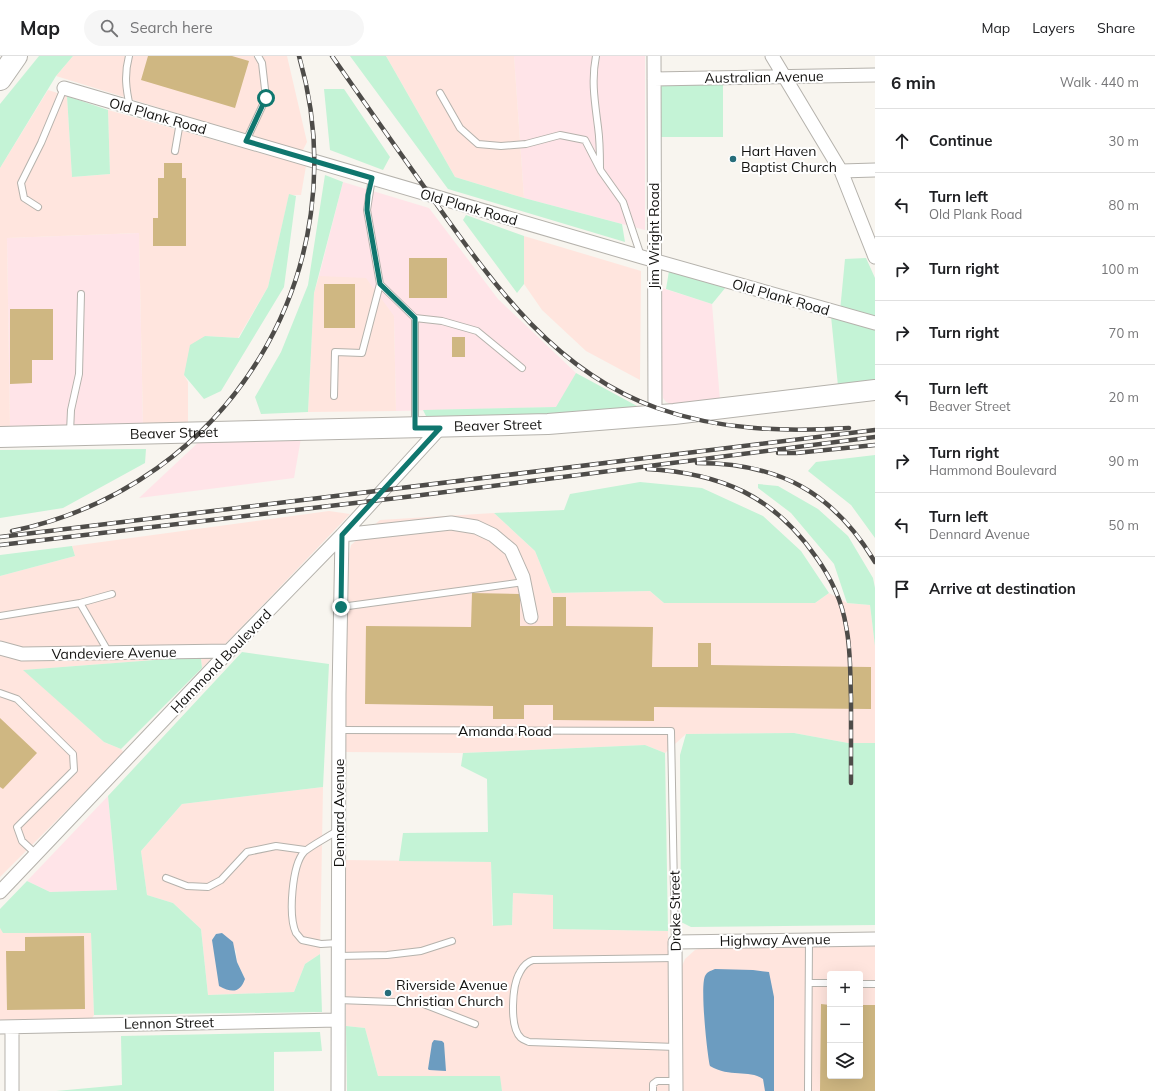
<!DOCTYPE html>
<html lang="en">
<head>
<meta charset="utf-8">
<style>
	:root { --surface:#fff; --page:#f6f6f6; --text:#202124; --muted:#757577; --line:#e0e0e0 }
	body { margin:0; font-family:Mulish,sans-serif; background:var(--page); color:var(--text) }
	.controls { position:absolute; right:12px; bottom:12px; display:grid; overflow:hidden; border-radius:4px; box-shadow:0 4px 16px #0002 }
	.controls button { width:36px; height:36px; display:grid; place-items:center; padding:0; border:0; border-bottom:1px solid var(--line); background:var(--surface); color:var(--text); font:20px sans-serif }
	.stop { position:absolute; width:12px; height:12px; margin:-9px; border:3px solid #0f766e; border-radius:50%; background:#fff }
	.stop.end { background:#0f766e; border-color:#fff; box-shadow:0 1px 4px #0008 }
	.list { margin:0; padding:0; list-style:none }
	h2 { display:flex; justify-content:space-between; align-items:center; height:52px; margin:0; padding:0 16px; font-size:17px }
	h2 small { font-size:13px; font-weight:400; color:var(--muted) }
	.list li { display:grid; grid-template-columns:26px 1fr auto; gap:12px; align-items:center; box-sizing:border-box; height:64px; padding:0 16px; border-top:1px solid var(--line) }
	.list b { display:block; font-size:15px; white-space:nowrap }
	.list p { margin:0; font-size:13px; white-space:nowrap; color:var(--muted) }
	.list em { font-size:13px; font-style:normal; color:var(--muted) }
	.icon { flex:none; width:22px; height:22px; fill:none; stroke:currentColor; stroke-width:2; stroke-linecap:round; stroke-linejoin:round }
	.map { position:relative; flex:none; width:875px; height:1035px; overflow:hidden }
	header { display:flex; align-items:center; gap:24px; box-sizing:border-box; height:56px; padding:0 20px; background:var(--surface); border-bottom:1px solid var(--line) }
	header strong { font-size:19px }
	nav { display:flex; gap:22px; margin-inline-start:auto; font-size:14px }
	.search { width:280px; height:36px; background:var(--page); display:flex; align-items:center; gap:10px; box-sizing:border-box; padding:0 14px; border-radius:22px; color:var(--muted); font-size:15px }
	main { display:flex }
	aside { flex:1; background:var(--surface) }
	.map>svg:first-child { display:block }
	.commercial { fill:#ffe4e8 }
	.industrial { fill:#ffe5de; fill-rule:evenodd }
	.green { fill:#c4f3d6 }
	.water { fill:#6c9cc0 }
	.building { fill:#cfb782 }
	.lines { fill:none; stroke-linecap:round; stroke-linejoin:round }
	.service-casing { stroke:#b5b2ac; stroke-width:8 }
	.minor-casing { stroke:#b5b2ac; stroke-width:15 }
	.primary-casing { stroke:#b5b2ac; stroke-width:22 }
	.motorway-casing { stroke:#b5b2ac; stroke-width:24 }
	.service { stroke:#fff; stroke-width:6 }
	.minor { stroke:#fff; stroke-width:13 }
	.primary { stroke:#fff; stroke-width:20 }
	.motorway { stroke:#fff; stroke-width:22 }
	.rail-casing { stroke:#4e4c49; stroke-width:4.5 }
	.rail { stroke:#fff; stroke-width:3; stroke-dasharray:9; stroke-linecap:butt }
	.route { stroke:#0f766e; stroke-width:5 }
	.poi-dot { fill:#266d7a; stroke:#fff; stroke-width:1.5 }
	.labels { text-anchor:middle; stroke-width:4; stroke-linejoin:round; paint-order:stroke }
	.street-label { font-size:14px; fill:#131210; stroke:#fff }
	.poi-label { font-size:14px; fill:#131210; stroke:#fff; text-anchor:start }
</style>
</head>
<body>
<header>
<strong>Map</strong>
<div class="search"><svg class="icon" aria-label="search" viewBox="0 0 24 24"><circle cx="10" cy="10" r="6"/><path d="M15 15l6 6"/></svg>Search here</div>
<nav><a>Map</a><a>Layers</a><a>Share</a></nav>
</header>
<main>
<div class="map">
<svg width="875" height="1035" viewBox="0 0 875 1035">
	<rect width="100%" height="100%" fill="#f8f5ef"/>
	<path class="commercial" d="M514,0H645V174L524,142Z
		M343,126L429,152L498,243L576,317L557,351L396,355L394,260L319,220Z
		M139,177L143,370L10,371L7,182Z
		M659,231L712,248L720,344L677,350L666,346L663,342L660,310Z
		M301,382L294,422L139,442L202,383Z
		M108,740L117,834L50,836L27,825Z"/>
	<path class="industrial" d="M73,0H287L307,86L302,96L56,20Z
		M386,0H514L524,142L455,121Z
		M48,34L67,40L72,121L110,118L108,54L306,110L301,139H289L268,231L238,282L205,280L184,319L188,326V369L143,370L139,177L7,182L10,371L0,372V112Z
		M524,180L641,215L640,324L586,295L542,254L524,228Z
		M319,220L366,222L394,260L396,355L308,356L314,237Z
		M329,455L350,458L202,612L201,603L181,602L24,614L104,686L121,693L124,697L0,821V520L75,500L72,490Z
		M494,457L535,495L552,537L650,535L664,547H815L829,537L847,547L870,549L875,590V687H848L794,677L686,678L665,697L645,689L463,697L344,696L348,503L351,489L380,464Z
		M323,731L320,898L305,908L294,936L208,939L201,873L173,847L147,839L141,795L182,748ZM222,877L236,895L237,906L245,923L212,884L216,878Z
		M345,804L491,806L492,869H512L513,837L553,839V873L668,875L670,1035H502L499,1020H378L365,972L346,970Z
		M0,872L4,877H91L94,959L91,964L0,965Z
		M875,888V1035H682L681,912L685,903L695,894L709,890ZM830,918H860V1020H830Z"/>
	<path class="green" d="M39,0H73L56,20L0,112V48Z
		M350,0H386L455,121L524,142L622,168L625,186L448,133Z
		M723,26V81H658L660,30Z
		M324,33H344L390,101L383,114L330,94Z
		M67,40L108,54L110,118L72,121Z
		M325,119L343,126L314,237L308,356L261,358L255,341L281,296L308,229Z
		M289,138L296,140L284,231L221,335L204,343L184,319L190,289L205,280L239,282L268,231Z
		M466,159L524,180V228L517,237L463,164Z
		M866,202L875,222V264L840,255L845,203Z
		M669,215L726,231L712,248L666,233Z
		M831,260L875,273V325L838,330Z
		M576,317L637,350L634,354L428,364L423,354L556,351Z
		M146,393L145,407L63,452L0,462V394Z
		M875,399V482L851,449L808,415L816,406Z
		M640,426L702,432L763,460L801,495L829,537L815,547H664L650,535L552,537L535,495L494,457L564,454L570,438Z
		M758,428L778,430L818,453L848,480L873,522L875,532V590L870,549L847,547L834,508L791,457L758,432Z
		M72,490L75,500L0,520V499Z
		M242,596L329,608L323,731L182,748L141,795L147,839L173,847L201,873L208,939L294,936L305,908L320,898L322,956L94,959L91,877H3L0,872V853L27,825L50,836L117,834L108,740Z
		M181,602L201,603L202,612L121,693L104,686L23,614Z
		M794,677L848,687H875V869L691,871L681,866L680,699L686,678Z
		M645,689L665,697L668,875L553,873V839L513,837L512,869L493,870L491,806L399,805L403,777L488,776L487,723L461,710L463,697Z
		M346,970L365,972L378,1020H500L502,1035H347Z
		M320,976L322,995L274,996V1035H56L122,1029L121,980Z"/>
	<path class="water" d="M222,877L233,886L237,906L245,923C240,937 232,937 219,930L212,884L216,878Z
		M715,913L753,914L769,916L774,941V1035H765L763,1023C748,1013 730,1022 710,1010C707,997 700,931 705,920C707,916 710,915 715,913Z
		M434,984L442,985L444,987L446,1015L429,1014L428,1013L432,987Z"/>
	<path class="building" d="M148,0H232L249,5L235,52L141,24Z
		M164,107H182V122H186V190H153V162H158V122H164Z
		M409,202H447V242H409Z
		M324,228H355V272H324Z
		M10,253H53V304H32V327L10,328Z
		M452,281H465V301H452Z
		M472,537L520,538V570H553V541H566V570L653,571L652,611H698V587H711V609L871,611V653L654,651V665L553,664V649H524V663H493V650L365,648L366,570L471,571Z
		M0,662L37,697L3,733L0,731Z
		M84,880L85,953L7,954L6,895H25V881Z
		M821,948L830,949V1020H860V949H875V1035H820Z"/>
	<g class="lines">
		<g class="service-casing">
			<path id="service" d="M129,0C124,19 126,33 130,51
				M596,0C591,25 595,47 598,71C600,85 600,98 600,112
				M440,37L460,72L478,88L501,90L526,88L560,79L585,84L601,115L623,146L641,200
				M246,85L266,42L262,7L258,0
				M175,95L180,66
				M372,122L367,154L380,228L415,262V369
				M38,151L24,142L21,127L41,87L64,32
				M415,262L442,265L477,275L522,312
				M334,340L335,296L362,297L380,228
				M70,376L71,354L79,318L81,238
				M80,547L112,538
				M341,551L524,526
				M0,560L80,547L109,597
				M0,637L17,643L73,698L74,714L17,771L22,785L36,798
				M339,674L671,675L675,886
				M166,822L187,830L208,831L221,824L247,796L276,790L305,794
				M338,887L321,888L302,884C300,882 298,879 296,877C288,860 292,809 304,796C310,790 330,780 338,774
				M338,900L387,899L421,895L452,885
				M676,902L533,904C527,906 523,910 520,916C512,929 509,971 521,982C523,984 527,985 529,986L676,991
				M809,927H830
				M860,928H874
				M338,944L421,947L475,968
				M808,1034L809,884
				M653,1035V1028L657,1025H676"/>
		</g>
		<g class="minor-casing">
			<path id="minor" d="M654,0L655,360
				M772,0L841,115L875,201
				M654,23L875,19
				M64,32L642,201L875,267
				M841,115L875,114
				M0,592L22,598L229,595
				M0,836L229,595L342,479L440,372
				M0,971L338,964
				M12,1035V971
				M338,1035L339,638L342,479L451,467L476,471L493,479L511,494L523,521L531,561
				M676,1035L675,886L875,883"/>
		</g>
		<g class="primary-casing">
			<g id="primary">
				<path id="s1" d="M0,381L548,368L674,358L875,334"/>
			</g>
		</g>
		<g class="motorway-casing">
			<path id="motorway" d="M0,23L16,0"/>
		</g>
		<use href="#service" class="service"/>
		<use href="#minor" class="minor"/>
		<use href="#primary" class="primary"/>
		<use href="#motorway" class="motorway"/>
		<g class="rail-casing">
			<path id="rail" d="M332,0C366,49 400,97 435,146C494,229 555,316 657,352C719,374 784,376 849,372
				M778,397H796L875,389
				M697,407C779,407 833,436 875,506
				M647,413C721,417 774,440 816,501C831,522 842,545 846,570C851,594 850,618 851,642C851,671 851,699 851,727
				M12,475C229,431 361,213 299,0
				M0,481L875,374
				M0,489L414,440L875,381"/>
		</g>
		<use href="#rail" class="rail"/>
	</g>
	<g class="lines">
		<path class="route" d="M266,42L246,85L372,122L368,139L367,154L380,228L415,262V372H440L342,479L341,551"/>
	</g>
	<g class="poi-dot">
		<circle cx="733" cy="103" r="4"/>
		<circle cx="388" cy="937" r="4"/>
	</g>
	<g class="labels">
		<g class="street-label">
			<text transform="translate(764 21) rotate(-1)" y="5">Australian Avenue</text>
			<text transform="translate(158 60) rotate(16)" y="5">Old Plank Road</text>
			<text transform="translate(469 151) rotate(16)" y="5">Old Plank Road</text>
			<text transform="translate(654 180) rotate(-90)" y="5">Jim Wright Road</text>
			<text transform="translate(781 241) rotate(16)" y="5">Old Plank Road</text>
			<text dy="5" stroke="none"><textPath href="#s1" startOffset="498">Beaver Street</textPath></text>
			<text dy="5" stroke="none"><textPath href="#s1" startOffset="174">Beaver Street</textPath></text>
			<text transform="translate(114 597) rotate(-1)" y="5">Vandeviere Avenue</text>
			<text transform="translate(221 605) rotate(-46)" y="5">Hammond Boulevard</text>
			<text x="505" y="680">Amanda Road</text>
			<text transform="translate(339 757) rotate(-90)" y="5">Dennard Avenue</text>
			<text transform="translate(675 855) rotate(-91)" y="5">Drake Street</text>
			<text transform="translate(775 884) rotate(-1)" y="5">Highway Avenue</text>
			<text transform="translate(169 967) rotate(-1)" y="5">Lennon Street</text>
		</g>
		<g class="poi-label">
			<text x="741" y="100">Hart Haven<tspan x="741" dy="16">Baptist Church</tspan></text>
			<text x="396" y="934">Riverside Avenue<tspan x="396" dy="16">Christian Church</tspan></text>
		</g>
	</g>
</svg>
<div class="controls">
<button>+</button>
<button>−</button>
<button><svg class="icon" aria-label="layers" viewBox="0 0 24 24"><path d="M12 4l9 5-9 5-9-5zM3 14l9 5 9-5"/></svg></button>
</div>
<div class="stop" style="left:266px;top:42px"></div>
<div class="stop end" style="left:341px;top:551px"></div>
</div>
<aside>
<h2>6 min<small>Walk · 440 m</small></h2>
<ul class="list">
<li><svg class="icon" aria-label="ahead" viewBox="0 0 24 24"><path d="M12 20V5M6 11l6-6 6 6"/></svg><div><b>Continue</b></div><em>30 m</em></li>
<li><svg class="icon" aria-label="left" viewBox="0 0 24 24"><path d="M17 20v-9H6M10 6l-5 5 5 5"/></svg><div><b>Turn left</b><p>Old Plank Road</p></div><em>80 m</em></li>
<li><svg class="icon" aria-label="right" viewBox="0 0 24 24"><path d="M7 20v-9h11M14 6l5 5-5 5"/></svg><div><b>Turn right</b></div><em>100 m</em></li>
<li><svg class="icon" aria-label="right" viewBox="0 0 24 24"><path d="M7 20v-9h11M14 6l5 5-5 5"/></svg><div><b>Turn right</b></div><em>70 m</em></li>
<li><svg class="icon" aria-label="left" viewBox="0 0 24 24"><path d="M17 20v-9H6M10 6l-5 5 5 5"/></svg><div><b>Turn left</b><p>Beaver Street</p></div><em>20 m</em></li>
<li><svg class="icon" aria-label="right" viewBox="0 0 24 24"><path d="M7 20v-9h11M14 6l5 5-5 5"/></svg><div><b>Turn right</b><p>Hammond Boulevard</p></div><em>90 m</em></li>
<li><svg class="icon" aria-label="left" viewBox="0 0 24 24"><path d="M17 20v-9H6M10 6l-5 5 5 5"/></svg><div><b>Turn left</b><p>Dennard Avenue</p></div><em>50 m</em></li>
<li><svg class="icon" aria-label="arrive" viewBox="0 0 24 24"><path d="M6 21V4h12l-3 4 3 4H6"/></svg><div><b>Arrive at destination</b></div></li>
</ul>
</aside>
</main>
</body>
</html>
